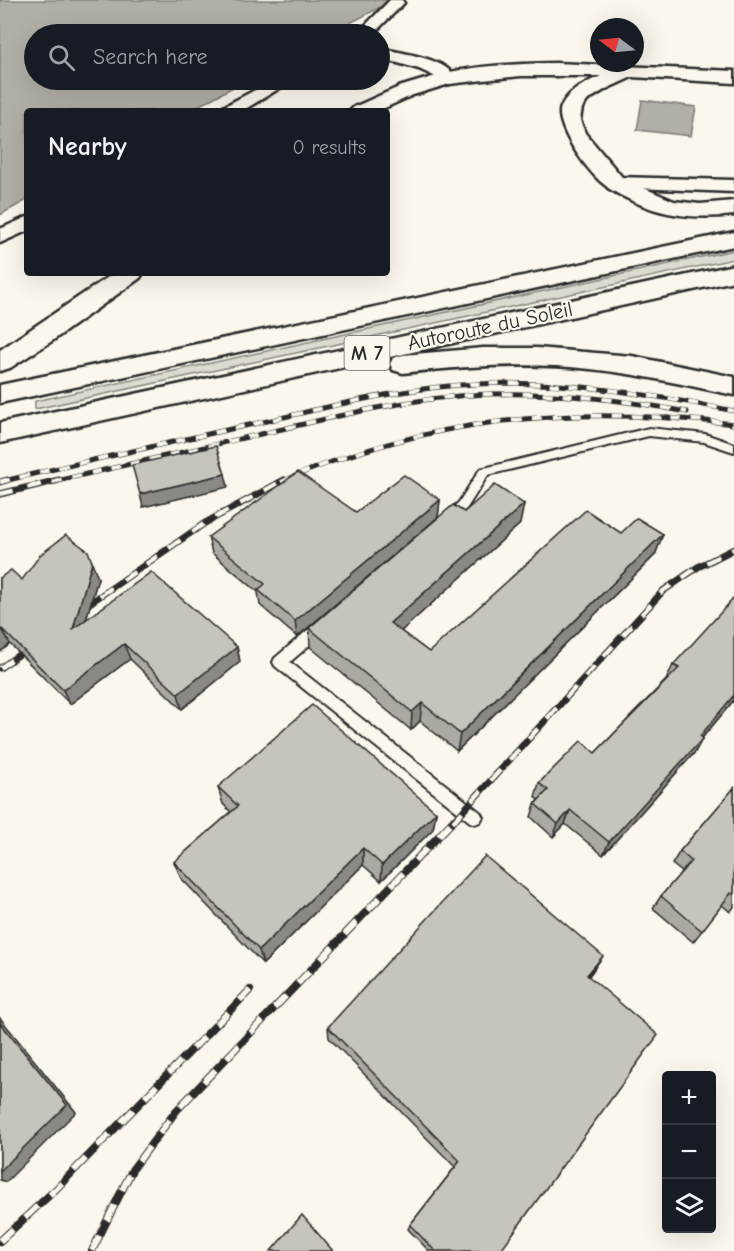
<!DOCTYPE html>
<html lang="en">
<head>
<meta charset="utf-8">
<style>
	:root { --surface:#171b24; --page:#20242c; --text:#f1f3f6; --muted:#9ea1a6; --line:#363941 }
	body { margin:0; font-family:"Comic Neue",sans-serif; background:var(--page); color:var(--text) }
	.controls { position:absolute; right:18px; bottom:18px; display:grid; overflow:hidden; border-radius:6px; box-shadow:0 6px 24px #0002 }
	.controls button { width:54px; height:54px; display:grid; place-items:center; padding:0; border:0; border-bottom:2px solid var(--line); background:var(--surface); color:var(--text); font:30px sans-serif }
	.compass { position:absolute; left:590px; top:18px; width:54px; height:54px; border-radius:50%; background:var(--surface); box-shadow:0 6px 24px #0002; rotate:286deg }
	.list { margin:0; padding:0; list-style:none }
	h2 { display:flex; justify-content:space-between; align-items:center; height:78px; margin:0; padding:0 24px; font-size:26px }
	h2 small { font-size:20px; font-weight:400; color:var(--muted) }
	.icon { flex:none; width:33px; height:33px; fill:none; stroke:currentColor; stroke-width:2; stroke-linecap:round; stroke-linejoin:round }
	.map { position:relative; flex:none; width:734px; height:1251px; overflow:hidden }
	.search { position:absolute; background:var(--surface); box-shadow:0 6px 24px #0002; left:24px; top:24px; width:366px; height:66px; display:flex; align-items:center; gap:15px; box-sizing:border-box; padding:0 21px; border-radius:33px; color:var(--muted); font-size:22px }
	.panel { position:absolute; background:var(--surface); box-shadow:0 6px 24px #0002; left:24px; top:108px; width:366px; height:168px; border-radius:6px }
	.map>svg:first-child { display:block }
	.green { fill:#dddad0; stroke:#84827e; stroke-width:1.5 }
	.water { fill:#b1afa7; stroke:#7b7a75; stroke-width:1.5 }
	.lines { fill:none; stroke-linecap:round; stroke-linejoin:round }
	.lane-casing { stroke:#2b2b2b; stroke-width:4 }
	.street-casing { stroke:#2b2b2b; stroke-width:5 }
	.secondary-casing { stroke:#2b2b2b; stroke-width:5 }
	.highway-casing { stroke:#2b2b2b; stroke-width:5 }
	.lane { fill:#fbf7ec; fill-rule:evenodd }
	.street { fill:#fbf7ec; fill-rule:evenodd }
	.secondary { fill:#fbf7ec; fill-rule:evenodd }
	.highway { fill:#fbf7ec; fill-rule:evenodd }
	.rail-far2-casing { stroke:#2b2b2b; stroke-width:5 }
	.rail-far1-casing { stroke:#2b2b2b; stroke-width:7 }
	.rail-casing { stroke:#2b2b2b; stroke-width:8 }
	.rail-far2 { stroke:#fbf7ec; stroke-width:4; stroke-dasharray:10; stroke-linecap:butt }
	.rail-far1 { stroke:#fbf7ec; stroke-width:4.5; stroke-dasharray:14; stroke-linecap:butt }
	.rail { stroke:#fbf7ec; stroke-width:6; stroke-dasharray:17; stroke-linecap:butt }
	.wall { fill:#aba9a2; stroke:#2b2b2b; stroke-width:1.5 }
	.shaded-wall { fill:#8b8984; stroke:#2b2b2b; stroke-width:1.5 }
	.building { fill:#c7c4bc; stroke:#2b2b2b; stroke-width:1.5 }
	.labels { text-anchor:middle; stroke-width:4.5; stroke-linejoin:round; paint-order:stroke }
	.shield { fill:#fbf7ec; stroke:#696865; stroke-width:1.5 }
	.shield-label { font-size:20px; font-weight:bold; fill:#2b2b2b }
	.street-label { font-size:21px; fill:#2b2b2b; stroke:#fbf7ec }
</style>
</head>
<body>
<div class="map">
<svg width="734" height="1251" viewBox="0 0 734 1251">
	<rect width="100%" height="100%" fill="#fbf7ec"/>
	<filter id="ink" filterUnits="userSpaceOnUse"><feTurbulence type="fractalNoise" baseFrequency=".0167" numOctaves="2"/><feDisplacementMap in="SourceGraphic" scale="12" xChannelSelector="R" yChannelSelector="G"/><feConvolveMatrix kernelMatrix="1 2 1 2 8 2 1 2 1" color-interpolation-filters="sRGB"/></filter>
	<g filter="url(#ink)">
		<path class="green" d="M734,250V259L35,409V401Z"/>
		<path class="water" d="M0,0H394L329,34H34V80H246L189,111H27V200L0,215Z
			M642,100L696,107L691,136L637,130Z"/>
		<g class="lines">
			<g class="lane-casing">
				<path id="lane" d="M649,428L705,434L734,444V452L704,442L649,436L488,475L467,508L450,523H442L440,520L459,502L480,469Z
					M322,620L327,622L329,626L327,630L290,662L480,812L483,817L480,822L475,824L470,822L275,666L273,662L275,658L317,622Z"/>
			</g>
			<g class="street-casing">
				<path id="street" d="M390,0H402L404,3L373,34H357Z
					M380,48C404,54 442,57 457,78L449,83L419,69L380,58Z
					M274,80H293L242,111H220L223,107Z
					M616,177L734,180V192L609,187L607,183L609,179Z
					M27,217V231L0,243V229Z"/>
			</g>
			<g class="secondary-casing">
				<path id="secondary" d="M556,63L734,71V83L632,77L606,89L588,100L582,108L580,120L585,133L627,183L624,188C619,189 615,190 610,188C594,182 553,126 561,107C567,92 586,82 601,76H520L449,84L442,82L439,78L442,74C479,65 518,64 556,63Z"/>
			</g>
			<g class="highway-casing">
				<path id="highway" d="M449,72L456,74L459,78L456,82L413,95L378,111H350L354,107L399,87Z
					M616,176L674,201L700,204L734,201V215C683,220 652,214 608,188L605,183L608,178Z
					M734,232V246L0,403V385Z
					M734,265V281L0,443V423Z
					M114,273H143L140,278L52,341L10,368L0,371V350Z
					M537,348L632,356L734,377V395C686,385 639,374 590,369C528,362 465,366 403,373L393,370L390,364L393,358L403,355L483,348Z"/>
			</g>
			<use href="#lane" class="lane"/>
			<use href="#street" class="street"/>
			<use href="#secondary" class="secondary"/>
			<use href="#highway" class="highway"/>
			<g class="rail-far2-casing">
				<path id="rail-far2" d="M0,482C86,461 172,442 258,423C330,407 403,387 477,384C564,380 649,394 734,411
					M52,482C126,465 200,448 274,431C345,414 415,397 488,394C555,392 621,399 687,412
					M281,482C432,416 572,405 734,424"/>
			</g>
			<g class="rail-far1-casing">
				<path id="rail-far1" d="M0,482L7,480
					M0,494L59,480
					M77,612L205,523L284,480
					M0,668L34,644
					M453,822L663,591L698,567L734,549"/>
			</g>
			<g class="rail-casing">
				<path id="rail" d="M0,1241L56,1189L250,990
					M92,1251L132,1170L176,1111L454,820"/>
			</g>
			<use href="#rail-far2" class="rail-far2"/>
			<use href="#rail-far1" class="rail-far1"/>
			<use href="#rail" class="rail"/>
		</g>
		<path class="wall" d="M440,500L438,517L297,637L260,605L258,592L212,553L208,537L356,512Z
			M520,524L401,631L429,652L621,533L663,534L655,555L457,751L420,721L411,730L310,647L309,628Z
			M0,578L22,580L98,578L86,619L237,647L240,662L182,709L130,659L70,704L10,644L0,652Z
			M673,665L734,700L703,737L695,752L603,855L565,824L553,837L531,817L535,804L538,800L535,797L539,783L595,753L666,680Z
			M218,787L436,812L433,829L381,881L363,865L263,964L181,878L174,862L231,812L223,804Z
			M734,788V907L730,912L722,905L693,942L653,908L661,896L682,872L672,864L680,851Z
			M594,969L589,976L500,1251H429L408,1229L410,1225L455,1167L329,1038L328,1027Z"/>
		<path class="shaded-wall" d="M225,474L228,487L143,507L140,494Z
			M440,500L438,517L297,637L295,621Z
			M524,504L520,524L389,642L390,623Z
			M663,534L655,555L457,751L460,734Z
			M92,562L98,578L79,644L73,629Z
			M2,629L10,644L0,652V631Z
			M124,644L130,659L70,704L63,690Z
			M237,647L240,662L182,709L178,694Z
			M734,695V700L696,745L703,738L695,752L603,855L609,842Z
			M422,703L420,721L411,730L412,712Z
			M570,810L565,824L553,837L558,824Z
			M436,812L433,829L381,881L382,865Z
			M363,848V865L263,964L259,950Z
			M603,956L594,969L579,988L587,975Z
			M0,1018L76,1112L6,1182L0,1180Z"/>
		<path class="building" d="M216,446L225,474L140,494L132,465Z
			M298,472L356,512L404,475L440,500L295,621L258,590L265,584L208,537Z
			M495,485L524,504L390,623L429,652L586,510L621,533L637,518L663,534L460,734L422,703L412,712L309,628L453,505L464,512Z
			M66,535L88,551L92,562L73,629L151,572L237,647L178,694L124,644L63,690L2,629L0,631V578L11,570L22,580L40,555Z
			M734,598V695L700,736L703,738L609,842L570,810L558,824L535,804L548,790L539,783L581,741L595,753L679,668L673,665Z
			M312,705L436,812L382,865L363,848L259,950L174,862L238,806L218,787Z
			M734,788V895L731,893L702,931L661,896L691,861L680,851Z
			M485,856L603,956L587,975L658,1035L500,1251H435L410,1225L460,1161L328,1027Z
			M0,1023L67,1105L0,1171Z
			M302,1215L333,1251H271Z"/>
	</g>
	<g class="labels">
		<rect class="shield" x="344.5" y="336" width="45" height="34" rx="4.5"/>
		<g class="shield-label">
			<text x="367" y="360">M 7</text>
		</g>
		<g class="street-label">
			<text transform="translate(490 326) rotate(-12)" y="7">Autoroute du Soleil</text>
		</g>
	</g>
</svg>
<div class="controls">
<button>+</button>
<button>−</button>
<button><svg class="icon" aria-label="layers" viewBox="0 0 24 24"><path d="M12 4l9 5-9 5-9-5zM3 14l9 5 9-5"/></svg></button>
</div>
<svg class="compass" viewBox="-18 -18 36 36"><path d="M0-13l5 13h-10z" fill="#e53935"/><path d="M0 13l5-13h-10z" fill="#9ea1a6"/></svg>
<div class="search"><svg class="icon" aria-label="search" viewBox="0 0 24 24"><circle cx="10" cy="10" r="6"/><path d="M15 15l6 6"/></svg>Search here</div>
<section class="panel">
<h2>Nearby<small>0 results</small></h2>
<ul class="list">
</ul>
</section>
</div>
</body>
</html>
